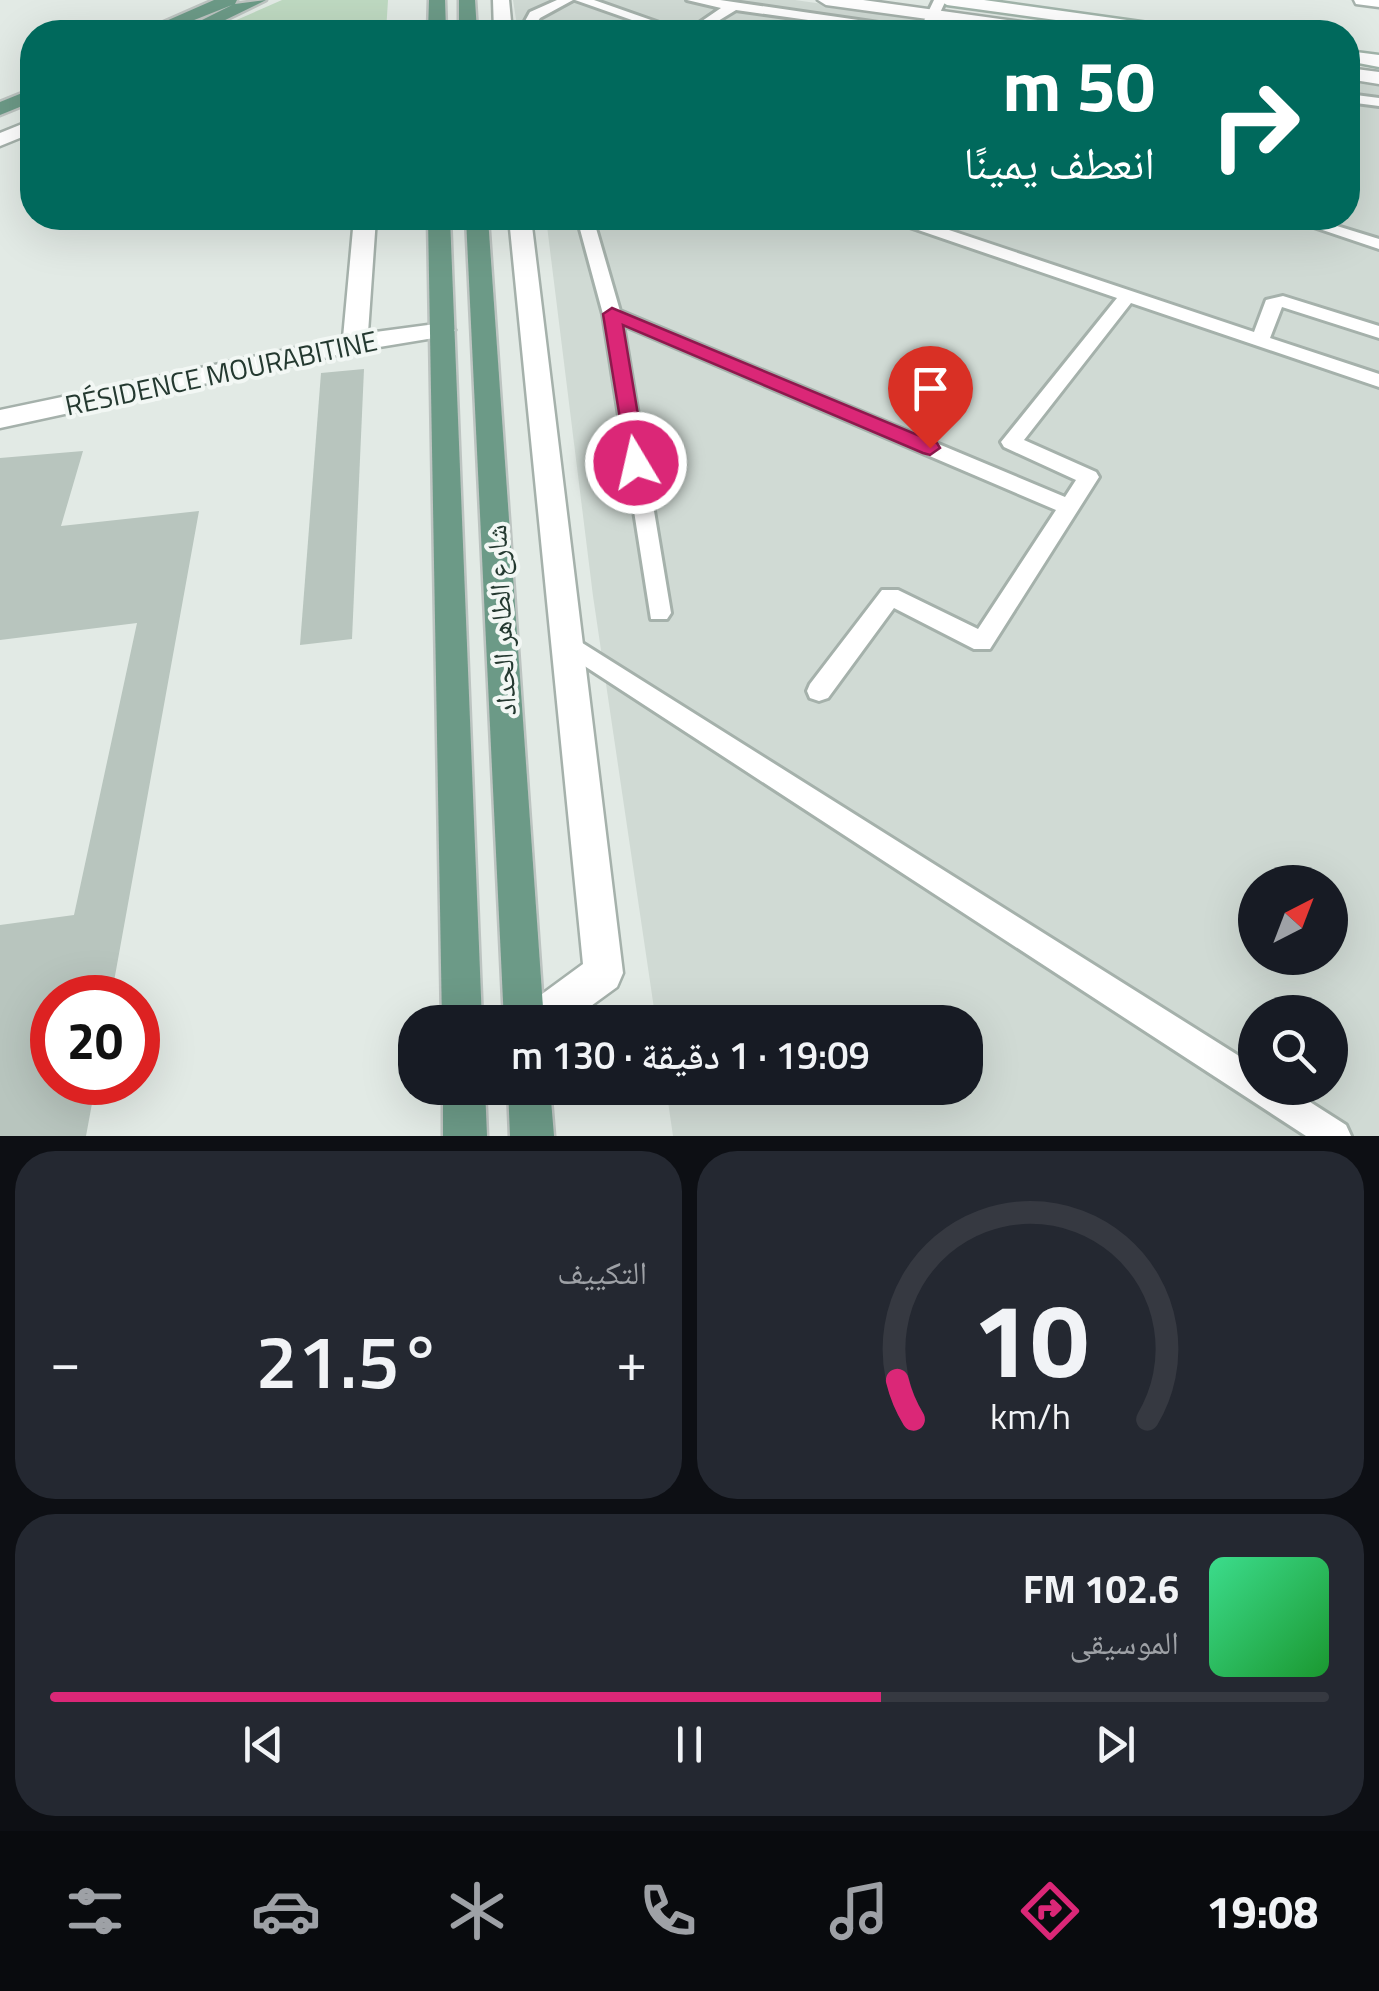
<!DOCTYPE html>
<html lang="ar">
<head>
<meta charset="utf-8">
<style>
  :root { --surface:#171b24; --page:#242831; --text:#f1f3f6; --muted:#9ea1a6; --line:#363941; --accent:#db2777 }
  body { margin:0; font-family:"Titillium Web","Noto Naskh Arabic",sans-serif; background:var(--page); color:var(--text); direction:rtl; height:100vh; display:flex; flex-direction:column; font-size:38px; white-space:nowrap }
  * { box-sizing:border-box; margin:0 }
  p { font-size:32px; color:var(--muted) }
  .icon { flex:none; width:55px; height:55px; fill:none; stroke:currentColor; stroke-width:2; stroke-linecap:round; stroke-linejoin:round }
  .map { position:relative; height:1136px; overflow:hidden; direction:ltr }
  .side { display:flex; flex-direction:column; gap:15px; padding:15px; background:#0d0f14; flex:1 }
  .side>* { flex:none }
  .banner { position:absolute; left:20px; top:20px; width:1340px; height:210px; border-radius:40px; box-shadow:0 10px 40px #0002; direction:rtl; background:#00695c; color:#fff; overflow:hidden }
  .needle { width:65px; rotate:42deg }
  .buttons { position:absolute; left:1238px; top:865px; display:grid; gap:20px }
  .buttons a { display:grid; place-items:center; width:110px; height:110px; border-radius:50%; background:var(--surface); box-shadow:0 10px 40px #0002; font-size:50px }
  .speed { position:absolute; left:30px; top:975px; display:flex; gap:20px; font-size:50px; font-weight:700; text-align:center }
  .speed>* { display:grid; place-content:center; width:130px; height:130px; border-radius:50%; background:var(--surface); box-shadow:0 10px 40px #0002; line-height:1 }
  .speed .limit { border:15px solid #d22; background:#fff; color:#111 }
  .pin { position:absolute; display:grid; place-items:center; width:85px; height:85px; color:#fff; margin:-102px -42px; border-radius:50% 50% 50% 0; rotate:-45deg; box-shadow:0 0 10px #0007 }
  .pin .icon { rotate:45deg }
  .me { position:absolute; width:110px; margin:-55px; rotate:351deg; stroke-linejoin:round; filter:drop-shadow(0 0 8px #0008) }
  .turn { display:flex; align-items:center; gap:35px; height:210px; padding:0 40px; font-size:45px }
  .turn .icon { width:130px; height:130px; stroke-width:2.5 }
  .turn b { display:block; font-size:70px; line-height:85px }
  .big { font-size:75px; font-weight:600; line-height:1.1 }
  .side .tile { flex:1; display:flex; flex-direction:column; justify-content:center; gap:15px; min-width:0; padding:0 35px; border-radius:40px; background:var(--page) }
  .side .dial { align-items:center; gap:0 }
  .dial svg { height:260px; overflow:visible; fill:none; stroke:var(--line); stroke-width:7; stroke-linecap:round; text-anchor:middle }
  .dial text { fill:var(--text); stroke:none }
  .song { display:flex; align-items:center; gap:30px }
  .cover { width:120px; height:120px; border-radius:15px; background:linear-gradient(135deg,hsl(150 70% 55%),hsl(130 70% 35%)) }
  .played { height:10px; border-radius:5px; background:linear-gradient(90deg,var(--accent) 65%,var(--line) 65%) }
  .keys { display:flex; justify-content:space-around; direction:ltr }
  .heat { display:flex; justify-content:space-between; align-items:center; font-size:55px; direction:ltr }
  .side .tiles { flex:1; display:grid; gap:15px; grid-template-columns:1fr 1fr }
  .tile:last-child { grid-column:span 2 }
  .trip { position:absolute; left:398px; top:1005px; width:585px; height:100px; border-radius:40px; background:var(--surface); box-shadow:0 10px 40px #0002; font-weight:600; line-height:100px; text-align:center; direction:rtl }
  .dock { display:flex; height:160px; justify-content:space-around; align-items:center; background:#090b0e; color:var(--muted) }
  .dock .icon { width:70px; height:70px }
  .dock .selected { color:var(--accent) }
  .dock b { font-size:45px; color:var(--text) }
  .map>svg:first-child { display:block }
  .built { fill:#d0dad4; fill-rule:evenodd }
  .green { fill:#bed9c1 }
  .building { fill:#b8c5be }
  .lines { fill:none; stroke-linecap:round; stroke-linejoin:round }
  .service-casing { stroke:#a5b1ab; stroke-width:6 }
  .minor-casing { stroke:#a5b1ab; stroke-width:5 }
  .secondary-casing { stroke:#a2b5ab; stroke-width:5 }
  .primary-casing { stroke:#bdc4c1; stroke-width:5 }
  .service { fill:#fff; fill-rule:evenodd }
  .minor { fill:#fff; fill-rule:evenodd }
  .secondary { fill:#fff; fill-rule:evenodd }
  .primary { fill:#6c9a87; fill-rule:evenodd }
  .route { fill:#db2777; stroke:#8e194d; stroke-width:2.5 }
  .labels { text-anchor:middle; stroke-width:8; stroke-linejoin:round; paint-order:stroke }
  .street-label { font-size:28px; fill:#243930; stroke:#f2f7f4 }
</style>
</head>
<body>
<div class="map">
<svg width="1379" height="1136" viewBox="0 0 1379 1136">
  <rect width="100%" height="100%" fill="#e2eae5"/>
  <g class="built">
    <path d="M513,0H795L1018,32H518Z"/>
    <path d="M1348,81L1379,86V1136H673L666,1088H965V1022H656L593,596L546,218H1348ZM1255,882H1330V958H1255ZM1255,1012H1330V1088H1255Z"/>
  </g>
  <path class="green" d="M282,0H388L386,32H209Z"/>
  <g class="building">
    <path d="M364,369L352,639L300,645L321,373Z"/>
    <path d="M83,451L61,526L199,511L111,998H52V1082H96L86,1136H0V925L74,915L137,623L0,640V458Z"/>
  </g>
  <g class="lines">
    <g class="service-casing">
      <g id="service">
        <path d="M557,0H573L540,18L531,32H519L530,12Z"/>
        <path d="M575,0H594L685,32H666Z"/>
        <path d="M687,0H720L920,29L934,0H946L931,32H894L736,10L700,32H686L721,8Z"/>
        <path d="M1348,94L1379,98V106L1348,102Z"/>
        <path d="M577,218H593L620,311L1065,497L1076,480L1004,447L1001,442L1117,298L892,221L890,218H913L1254,332L1266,300L1283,296L1379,326V338L1282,307L1270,338L1379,374V387L1131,303L1024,440L1096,472L1099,477L990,649H974L894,608L828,698L819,701L810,698L807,691L810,684L882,590H898L978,629L1056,510L623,325L671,613L667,619H651L603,314Z"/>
        <path d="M1287,218H1311L1379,239V249Z"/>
        <path d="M568,634L1255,1066V1088H1288L1346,1125L1351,1136H1306L560,650L556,643L560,636Z"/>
      </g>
    </g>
    <g class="minor-casing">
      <g id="minor">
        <path d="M493,0H509L512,32H494Z"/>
        <path d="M818,0H863L1057,27L1066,32H1022L826,5Z"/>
        <path d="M1354,0H1379V7L1356,4Z"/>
        <path d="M1348,68L1379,72V84L1348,79Z"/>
        <path d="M32,120V133L0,146V133Z"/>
        <path d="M354,218H376L368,333L443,323L455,330L452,335L355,351L0,428V410L343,338Z"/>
        <path d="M509,218H531L623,973L617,987L569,1022H517L523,1008L583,964Z"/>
      </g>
    </g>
    <g class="secondary-casing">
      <g id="secondary">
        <path d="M939,0H984L1177,27L1186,32H1143L947,5Z"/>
        <path d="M1348,51L1379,55V67L1348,61Z"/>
      </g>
    </g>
    <g class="primary-casing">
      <g id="primary">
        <path d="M214,0H237L235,4L266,0L217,24L202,20L232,5L164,32H141Z"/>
        <path d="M429,0H445L446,32H428Z"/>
        <path d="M459,0H475L477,32H459Z"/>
        <path d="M32,89V102L0,115V102Z"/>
        <path d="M428,218H450L482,1022H442Z"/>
        <path d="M466,218H488L544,1022H504Z"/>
        <path d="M443,1088H485L487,1136H443Z"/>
        <path d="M508,1088H550L554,1136H510Z"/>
      </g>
    </g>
    <use href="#service" class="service"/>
    <use href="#minor" class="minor"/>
    <use href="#secondary" class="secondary"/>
    <use href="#primary" class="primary"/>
  </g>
  <path class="route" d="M612,308L937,443L940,448L930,455L923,453L623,325L646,463L643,468H628L603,314Z"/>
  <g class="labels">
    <g class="street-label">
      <text transform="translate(221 373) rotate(-12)" y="10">RÉSIDENCE MOURABITINE</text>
      <text transform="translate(501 620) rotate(-93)" y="10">شارع الطاهر الحداد</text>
    </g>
  </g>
</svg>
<div class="buttons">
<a><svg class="needle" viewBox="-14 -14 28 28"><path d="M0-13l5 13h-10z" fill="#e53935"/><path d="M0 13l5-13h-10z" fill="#9ea1a6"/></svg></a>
<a><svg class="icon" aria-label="search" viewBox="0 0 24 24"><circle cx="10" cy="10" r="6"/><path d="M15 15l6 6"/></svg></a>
</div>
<div class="speed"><div class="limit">20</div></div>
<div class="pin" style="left:930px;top:448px;background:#d93025"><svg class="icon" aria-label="arrive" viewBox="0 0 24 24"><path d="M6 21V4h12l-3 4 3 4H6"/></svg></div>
<svg class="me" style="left:636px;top:463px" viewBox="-20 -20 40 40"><circle r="17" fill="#db2777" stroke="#fff" stroke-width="3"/><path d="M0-11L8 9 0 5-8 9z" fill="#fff"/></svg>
<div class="trip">19:09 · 1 دقيقة · 130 m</div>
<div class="banner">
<div class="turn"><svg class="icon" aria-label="right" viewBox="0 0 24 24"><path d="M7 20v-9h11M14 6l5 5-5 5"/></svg><div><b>50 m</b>انعطف يمينًا</div></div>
</div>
</div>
<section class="side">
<div class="tiles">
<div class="tile dial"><svg viewBox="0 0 100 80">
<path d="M14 69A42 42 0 1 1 86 69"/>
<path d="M14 69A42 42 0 0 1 9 57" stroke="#db2777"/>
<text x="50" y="56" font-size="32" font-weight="700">10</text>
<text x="50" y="72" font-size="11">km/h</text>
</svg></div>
<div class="tile"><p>التكييف</p>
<div class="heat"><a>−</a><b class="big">21.5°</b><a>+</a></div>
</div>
<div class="tile">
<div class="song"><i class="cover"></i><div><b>102.6 FM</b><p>الموسيقى</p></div></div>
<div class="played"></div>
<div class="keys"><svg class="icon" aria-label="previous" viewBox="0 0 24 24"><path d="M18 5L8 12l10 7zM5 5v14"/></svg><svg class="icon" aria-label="pause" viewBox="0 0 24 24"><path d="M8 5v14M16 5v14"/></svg><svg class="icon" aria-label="next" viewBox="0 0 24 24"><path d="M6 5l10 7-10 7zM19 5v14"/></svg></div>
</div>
</div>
</section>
<nav class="dock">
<b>19:08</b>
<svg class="icon selected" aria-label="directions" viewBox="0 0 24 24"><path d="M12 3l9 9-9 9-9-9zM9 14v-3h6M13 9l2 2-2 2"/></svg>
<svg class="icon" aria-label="music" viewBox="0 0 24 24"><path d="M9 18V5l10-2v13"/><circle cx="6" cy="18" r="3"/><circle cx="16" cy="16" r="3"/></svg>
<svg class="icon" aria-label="phone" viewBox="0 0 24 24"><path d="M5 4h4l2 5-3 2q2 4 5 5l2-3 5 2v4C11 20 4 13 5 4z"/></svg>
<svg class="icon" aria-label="climate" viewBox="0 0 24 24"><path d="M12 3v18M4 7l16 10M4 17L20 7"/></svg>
<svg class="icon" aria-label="car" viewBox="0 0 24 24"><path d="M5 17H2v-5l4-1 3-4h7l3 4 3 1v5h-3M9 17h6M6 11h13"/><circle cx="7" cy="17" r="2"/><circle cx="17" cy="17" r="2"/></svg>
<svg class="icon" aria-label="filters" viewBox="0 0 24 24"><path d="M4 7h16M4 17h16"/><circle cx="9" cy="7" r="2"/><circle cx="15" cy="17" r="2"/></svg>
</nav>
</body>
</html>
